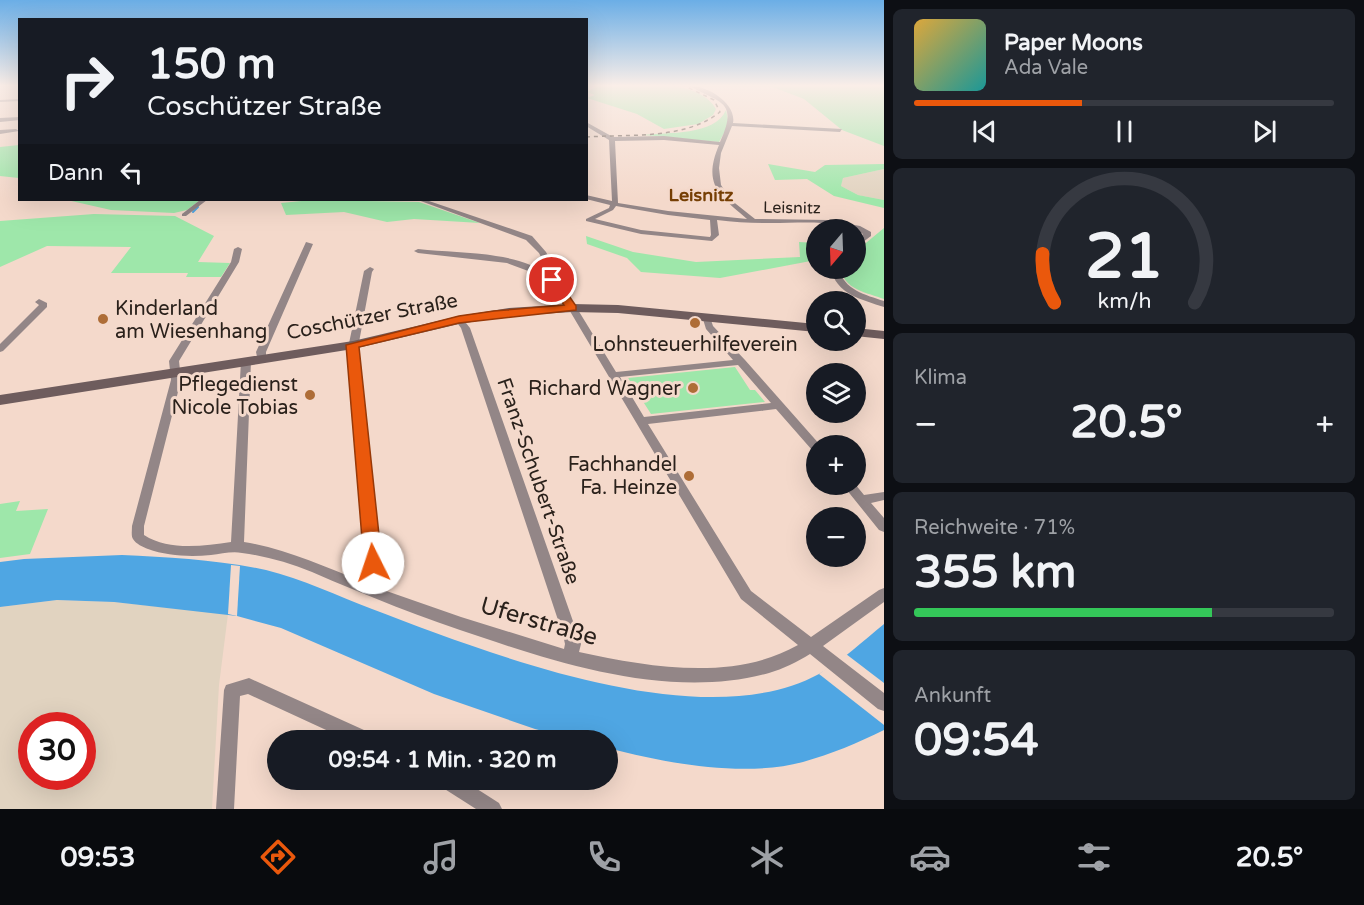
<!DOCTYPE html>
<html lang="de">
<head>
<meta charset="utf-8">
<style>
  :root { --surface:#171b24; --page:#20242c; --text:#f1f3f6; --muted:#9ea1a6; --line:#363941; --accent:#ea580c }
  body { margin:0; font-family:"Varela Round",sans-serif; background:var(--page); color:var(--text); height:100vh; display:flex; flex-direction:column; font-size:22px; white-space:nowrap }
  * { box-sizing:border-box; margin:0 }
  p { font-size:20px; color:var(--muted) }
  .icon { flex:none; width:33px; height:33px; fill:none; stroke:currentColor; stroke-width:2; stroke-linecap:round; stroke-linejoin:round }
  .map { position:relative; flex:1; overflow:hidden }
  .side { display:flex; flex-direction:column; gap:9px; padding:9px; background:#0d0f14; width:480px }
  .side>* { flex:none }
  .guide { position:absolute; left:18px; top:18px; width:570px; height:183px; border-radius:0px; box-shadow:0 6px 24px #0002; background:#171b24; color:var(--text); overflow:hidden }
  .needle { width:39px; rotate:199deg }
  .controls { position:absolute; left:806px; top:219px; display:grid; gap:12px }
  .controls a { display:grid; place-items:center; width:60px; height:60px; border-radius:50%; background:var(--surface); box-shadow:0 6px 24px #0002; font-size:30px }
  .speed { position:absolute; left:18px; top:712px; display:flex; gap:12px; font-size:30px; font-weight:700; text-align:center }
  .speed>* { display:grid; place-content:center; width:78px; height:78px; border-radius:50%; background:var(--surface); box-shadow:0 6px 24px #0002; line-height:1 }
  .speed .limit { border:9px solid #d22; background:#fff; color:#111 }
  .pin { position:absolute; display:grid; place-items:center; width:51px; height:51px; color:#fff; margin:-26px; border:3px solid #fff; border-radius:50%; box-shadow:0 2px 6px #0007 }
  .me { position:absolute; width:66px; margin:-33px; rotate:356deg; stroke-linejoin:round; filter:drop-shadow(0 0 4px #0008) }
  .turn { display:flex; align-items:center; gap:21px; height:126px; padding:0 30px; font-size:27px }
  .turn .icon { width:78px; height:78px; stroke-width:2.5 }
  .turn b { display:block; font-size:42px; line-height:51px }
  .then { display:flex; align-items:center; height:57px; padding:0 30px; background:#0003; gap:12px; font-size:22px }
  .big { font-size:45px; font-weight:800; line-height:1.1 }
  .side .card { flex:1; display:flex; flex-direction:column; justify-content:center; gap:9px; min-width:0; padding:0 21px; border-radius:9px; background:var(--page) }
  .side .dial { align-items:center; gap:0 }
  .dial svg { height:156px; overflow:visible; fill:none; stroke:var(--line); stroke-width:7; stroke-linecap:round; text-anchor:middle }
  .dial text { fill:var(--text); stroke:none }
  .song { display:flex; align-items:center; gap:18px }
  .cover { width:72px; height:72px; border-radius:9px; background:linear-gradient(135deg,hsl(40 70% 55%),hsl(180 70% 35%)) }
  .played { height:6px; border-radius:3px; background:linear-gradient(90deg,var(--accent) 40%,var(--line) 40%) }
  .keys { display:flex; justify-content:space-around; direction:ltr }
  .heat { display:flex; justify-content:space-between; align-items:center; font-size:33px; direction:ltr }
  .charge { height:9px; border-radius:4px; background:linear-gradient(90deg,#34c759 71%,var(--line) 0) }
  .trip { position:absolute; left:267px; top:730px; width:351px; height:60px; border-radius:30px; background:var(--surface); box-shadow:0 6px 24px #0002; font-weight:800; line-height:60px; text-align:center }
  .tab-bar { display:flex; height:96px; justify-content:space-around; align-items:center; background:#090b0e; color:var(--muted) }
  .tab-bar .icon { width:42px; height:42px }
  .tab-bar .current { color:var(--accent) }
  .tab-bar b { font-size:27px; color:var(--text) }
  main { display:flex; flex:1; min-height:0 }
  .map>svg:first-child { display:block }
  .industrial { fill:#e1d3c0; fill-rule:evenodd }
  .green { fill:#9ee7aa }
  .water { fill:#4fa6e3 }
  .pier { fill:#f4d9cb }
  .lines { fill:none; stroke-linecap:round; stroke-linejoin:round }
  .stream { stroke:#4fa6e3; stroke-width:2 }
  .street { fill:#938687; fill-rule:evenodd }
  .secondary { fill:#6e5c5d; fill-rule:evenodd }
  .rail { stroke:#63554c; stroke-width:1.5; stroke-dasharray:4 4; stroke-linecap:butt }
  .route { fill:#ea580c; stroke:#983908; stroke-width:1.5 }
  .poi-dot { fill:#ae6d37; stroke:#f4d9cb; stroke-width:2 }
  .labels { text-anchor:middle; stroke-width:6; stroke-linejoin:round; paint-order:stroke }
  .far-street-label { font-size:16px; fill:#2a211b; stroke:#f4d9cb }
  .far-quarter-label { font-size:18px; font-weight:bold; fill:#763f04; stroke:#f4d9cb }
  .poi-label { font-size:20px; fill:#2a211b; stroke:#f4d9cb; text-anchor:end }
  .street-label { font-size:20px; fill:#2a211b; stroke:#f4d9cb }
  .near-street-label { font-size:24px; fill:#2a211b; stroke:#f4d9cb }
</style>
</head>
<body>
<main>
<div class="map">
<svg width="884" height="809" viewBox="0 0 884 809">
  <rect width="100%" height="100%" fill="#f4d9cb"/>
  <g class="industrial">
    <path d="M884,169V200L858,195L841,186L843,178Z"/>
    <path d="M57,600L114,602L228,614L219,685L212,809H0V607ZM32,726H82V777H32Z"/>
  </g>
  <g class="green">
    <path d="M598,86C631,86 697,76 716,109L713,115L698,124L664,129L637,114L587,98L595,95L587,92Z"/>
    <path d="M770,86H884V146L842,130L804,99Z"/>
    <path d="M726,110L729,124L719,142L643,135C667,132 715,136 726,110Z"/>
    <path d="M19,145V178L0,176V147Z"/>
    <path d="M768,164L815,172L825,165L884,164V169L843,178L841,186L858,195L884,200V208L834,196L807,179L775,180Z"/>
    <path d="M67,200H200L187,210L174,213L111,210Z"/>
    <path d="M312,200L419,202L480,223L414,219L387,222L344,212L286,215L281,203Z"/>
    <path d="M94,214L175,216L214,236L198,262L230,263L221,277H186L188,273H111L131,247L47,246L0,267V221Z"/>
    <path d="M884,228V299C868,293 842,289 842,269L855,268V252Z"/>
    <path d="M586,236L633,252L696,262L800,257L799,242L816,243V260L720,278L641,272L627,258L587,244Z"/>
    <path d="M735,367L750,390H755L765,402L651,414L628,378Z"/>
    <path d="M20,501L16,511L48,509L30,554L0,558V504Z"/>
  </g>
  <path class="water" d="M122,555C169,557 219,560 266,570C302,579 338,596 372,609C488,653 702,738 819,674C842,661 863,641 884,624V730C858,743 831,754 803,762C743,778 666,763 608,748V741H581L535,729L434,694L281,628L237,616L114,602L57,600L0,607V562L24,559Z"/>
  <g class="pier">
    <path d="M231,565L240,566L237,616L228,614Z"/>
    <path d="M846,654L884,683V725L819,674Z"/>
  </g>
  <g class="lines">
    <path class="stream" d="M193,212L198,207"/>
    <g class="street">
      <path d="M690,86C706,85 737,103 733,123L842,129L840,132L732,126L721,153L719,168L721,185L731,200L755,219L828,220L860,226L871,232V236L855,248V242L863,234C834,217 796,224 763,223C748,223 732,222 717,220L719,235L712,241L641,234L586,221V219L609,208L610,205L586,199V195L612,201L609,140L586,126V122L613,137L664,136L720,142C739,100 720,104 690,86ZM664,140L719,145C702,185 720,196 747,219L668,211L618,203L615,141ZM616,206L668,215L710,220L711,235L710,237L641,230L595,219L613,210Z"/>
      <path d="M20,99V101L0,102V100Z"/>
      <path d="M20,117V120L0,122V118Z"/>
      <path d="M0,130L16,129L19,131L0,134Z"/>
      <path d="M200,200H207L186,216H182V214Z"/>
      <path d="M418,200H426L532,236L546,252L564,287L616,372L733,360L706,329L702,316L703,314H709L713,326L745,360L821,446H816V451L812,450L776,409L648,424L751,591L811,637L879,590L884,588V602L823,646L884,693V711L878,709L810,654C797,662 783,669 769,673C676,699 569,667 481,637C423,618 367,596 312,572C289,563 266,556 242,553C232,551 221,554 211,555C190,557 167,556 148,549C143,547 136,544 133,539C131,536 132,530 132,526L171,380L169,361L231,262L234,249L238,247L242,249L239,262L179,361L181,380L144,526V535C169,551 203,546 231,542L241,361L246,358L251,361L244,542C286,549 323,566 363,582L367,568L365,542L347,353L364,271L370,267L374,269L372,272L357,353L381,568L375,587L461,617L564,649L565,644L563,635L461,328L455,320L459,317L462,318L470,328L581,644L579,652C649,667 733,682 798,645L741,599L555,286L539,275L507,263L418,253L414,251L418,249C461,254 512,250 550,275L539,253L526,240ZM738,365L771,403L644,417L620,377Z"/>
      <path d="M306,242L313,244L266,352V359L261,362L258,361L256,352Z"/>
      <path d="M831,268H839C843,290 866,295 884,301V307C863,300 835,294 831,268Z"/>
      <path d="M39,299L47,303V307L3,351L0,352V344L39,305L35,302Z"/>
      <path d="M842,484H855L864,495L884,492V500L871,503L884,518V532L879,530Z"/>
      <path d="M249,678L375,735L377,741H350L248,694L240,696L234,809H216L224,690L226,685Z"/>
      <path d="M437,780H463L499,803L502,809H476L440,786Z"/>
    </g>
    <g class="secondary">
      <path d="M572,304L618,305L816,324V332L618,313L572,312L509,316L459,324L353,349L0,405V395L353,341L459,316L509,308Z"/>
      <path d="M855,328L884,331V339L855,336Z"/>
    </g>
    <path class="rail" d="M586,137C629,134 685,140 720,112L714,100L685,86"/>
  </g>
  <linearGradient id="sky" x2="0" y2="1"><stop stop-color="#6baee6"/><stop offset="0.43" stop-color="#faeee8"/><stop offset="1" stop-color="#faeee8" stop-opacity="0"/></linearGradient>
  <rect width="884" height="199" fill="url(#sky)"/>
  <path class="route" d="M552,276L556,277L576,306V310L459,323L359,347L382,563L379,568H367L364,563L346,345L459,316L494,311L564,305L547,280Z"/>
  <g class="poi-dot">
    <circle cx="103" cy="319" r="6"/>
    <circle cx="695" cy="323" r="6"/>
    <circle cx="693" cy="388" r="6"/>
    <circle cx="310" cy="395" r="6"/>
    <circle cx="689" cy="476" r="6"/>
  </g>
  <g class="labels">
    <g class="far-street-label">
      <text transform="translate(792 207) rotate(1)" y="6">Leisnitz</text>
    </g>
    <g class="far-quarter-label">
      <text x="701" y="201">Leisnitz</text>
    </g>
    <g class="poi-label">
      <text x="115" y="315" text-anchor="start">Kinderland<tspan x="115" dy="23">am Wiesenhang</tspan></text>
      <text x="695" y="351" text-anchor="middle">Lohnsteuerhilfeverein</text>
      <text x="298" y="391">Pflegedienst<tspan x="298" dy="23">Nicole Tobias</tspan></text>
      <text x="681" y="395">Richard Wagner</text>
      <text x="677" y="471">Fachhandel<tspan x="677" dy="23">Fa. Heinze</tspan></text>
    </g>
    <g class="street-label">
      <text transform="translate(372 316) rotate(-11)" y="7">Coschützer Straße</text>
      <text transform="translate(539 481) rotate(71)" y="7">Franz-Schubert-Straße</text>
    </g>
    <g class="near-street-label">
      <text transform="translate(539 621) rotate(16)" y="8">Uferstraße</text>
    </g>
  </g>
</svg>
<div class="controls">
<a><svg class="needle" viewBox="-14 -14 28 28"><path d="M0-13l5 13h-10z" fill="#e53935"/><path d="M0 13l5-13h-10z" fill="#9ea1a6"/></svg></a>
<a><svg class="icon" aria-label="search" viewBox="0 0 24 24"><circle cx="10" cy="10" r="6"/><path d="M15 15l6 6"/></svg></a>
<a><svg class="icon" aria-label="layers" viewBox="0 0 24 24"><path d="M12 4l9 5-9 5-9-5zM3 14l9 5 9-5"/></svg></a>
<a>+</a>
<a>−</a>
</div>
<div class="speed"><div class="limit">30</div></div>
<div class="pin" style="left:552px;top:280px;background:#d93025"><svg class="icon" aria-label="arrive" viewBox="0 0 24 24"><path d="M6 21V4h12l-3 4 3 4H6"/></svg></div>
<svg class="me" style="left:373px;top:563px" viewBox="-20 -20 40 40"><circle r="19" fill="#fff"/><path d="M0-13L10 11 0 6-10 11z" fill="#ea580c"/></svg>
<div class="trip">09:54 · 1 Min. · 320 m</div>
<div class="guide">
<div class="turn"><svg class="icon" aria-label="right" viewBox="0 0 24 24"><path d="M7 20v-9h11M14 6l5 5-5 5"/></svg><div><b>150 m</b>Coschützer Straße</div></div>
<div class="then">Dann<svg class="icon" aria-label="left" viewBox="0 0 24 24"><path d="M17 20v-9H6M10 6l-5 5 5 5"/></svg></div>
</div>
</div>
<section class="side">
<div class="card">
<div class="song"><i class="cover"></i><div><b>Paper Moons</b><p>Ada Vale</p></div></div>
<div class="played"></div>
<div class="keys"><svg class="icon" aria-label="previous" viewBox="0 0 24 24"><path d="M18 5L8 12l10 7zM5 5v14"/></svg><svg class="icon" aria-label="pause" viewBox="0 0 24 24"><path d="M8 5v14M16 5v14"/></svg><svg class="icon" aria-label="next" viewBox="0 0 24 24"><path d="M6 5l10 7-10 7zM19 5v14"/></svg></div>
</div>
<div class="card dial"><svg viewBox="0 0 100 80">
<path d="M14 69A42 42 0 1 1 86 69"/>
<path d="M14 69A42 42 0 0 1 8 44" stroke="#ea580c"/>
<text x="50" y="56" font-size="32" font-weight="700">21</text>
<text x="50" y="72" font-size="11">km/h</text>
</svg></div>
<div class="card"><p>Klima</p>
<div class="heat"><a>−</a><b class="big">20.5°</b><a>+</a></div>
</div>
<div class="card"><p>Reichweite · 71%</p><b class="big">355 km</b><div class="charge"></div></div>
<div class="card"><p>Ankunft</p><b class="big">09:54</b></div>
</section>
</main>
<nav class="tab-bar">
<b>09:53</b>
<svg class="icon current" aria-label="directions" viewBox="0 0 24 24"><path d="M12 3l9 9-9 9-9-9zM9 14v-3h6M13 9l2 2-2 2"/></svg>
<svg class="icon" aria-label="music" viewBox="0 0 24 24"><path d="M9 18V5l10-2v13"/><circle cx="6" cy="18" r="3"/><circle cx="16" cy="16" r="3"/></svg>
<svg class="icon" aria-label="phone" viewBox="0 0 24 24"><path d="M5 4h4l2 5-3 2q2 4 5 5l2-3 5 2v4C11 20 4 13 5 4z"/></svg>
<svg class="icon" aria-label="climate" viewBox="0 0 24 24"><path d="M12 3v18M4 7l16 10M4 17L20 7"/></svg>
<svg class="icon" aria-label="car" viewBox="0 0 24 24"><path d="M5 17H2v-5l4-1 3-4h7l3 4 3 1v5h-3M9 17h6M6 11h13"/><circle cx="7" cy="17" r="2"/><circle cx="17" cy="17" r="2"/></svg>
<svg class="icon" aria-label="filters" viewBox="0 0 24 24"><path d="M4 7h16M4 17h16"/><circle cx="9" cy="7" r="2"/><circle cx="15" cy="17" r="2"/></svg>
<b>20.5°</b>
</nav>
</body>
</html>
